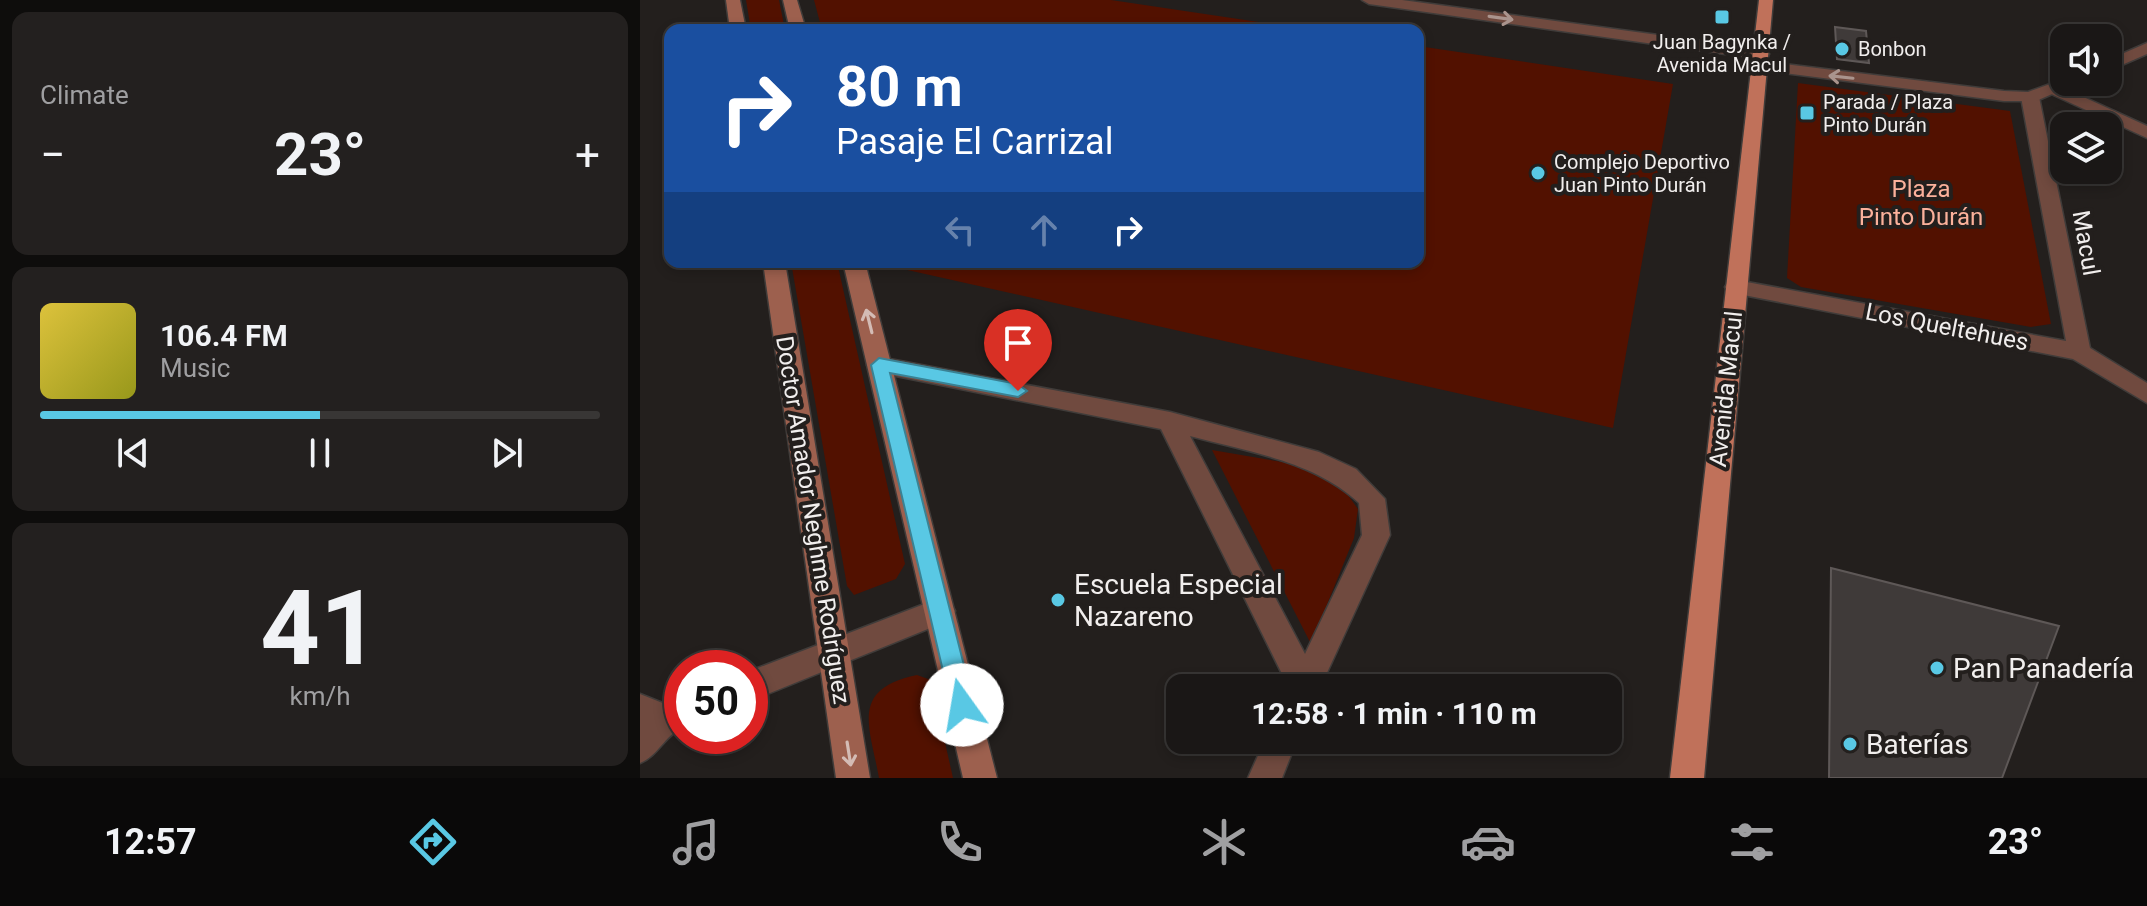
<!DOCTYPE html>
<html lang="en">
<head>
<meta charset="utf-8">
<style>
  :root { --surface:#1a1716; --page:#23201f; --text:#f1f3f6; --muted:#9f9fa1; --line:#383635; --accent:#59c8e4 }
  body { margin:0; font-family:Roboto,sans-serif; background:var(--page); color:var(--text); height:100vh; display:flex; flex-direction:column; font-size:30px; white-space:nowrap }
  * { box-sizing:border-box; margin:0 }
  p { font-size:26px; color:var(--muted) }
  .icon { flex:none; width:44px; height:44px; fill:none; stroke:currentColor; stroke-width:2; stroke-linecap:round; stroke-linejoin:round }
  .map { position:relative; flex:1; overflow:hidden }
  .sheet { display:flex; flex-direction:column; gap:12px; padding:12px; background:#0e0d0c; width:640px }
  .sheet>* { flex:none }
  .banner { position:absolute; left:24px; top:24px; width:760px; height:244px; border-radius:16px; box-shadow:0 4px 12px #0003,0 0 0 2px var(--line); background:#1a4fa0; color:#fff; overflow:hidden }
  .tools { position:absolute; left:1410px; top:24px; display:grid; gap:16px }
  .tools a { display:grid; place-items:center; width:72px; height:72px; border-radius:16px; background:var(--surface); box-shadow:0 4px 12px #0003,0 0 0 2px var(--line); font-size:40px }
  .speed { position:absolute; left:24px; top:650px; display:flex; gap:16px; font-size:40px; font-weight:700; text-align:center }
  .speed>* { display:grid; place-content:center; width:104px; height:104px; border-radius:50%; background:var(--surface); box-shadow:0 4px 12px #0003,0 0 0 2px var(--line); line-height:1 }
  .speed .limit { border:12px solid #d22; background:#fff; color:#111 }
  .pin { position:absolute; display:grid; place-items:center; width:68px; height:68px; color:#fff; margin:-82px -34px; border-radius:50% 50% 50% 0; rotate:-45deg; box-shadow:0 0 8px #0007 }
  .pin .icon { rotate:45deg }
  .me { position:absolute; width:88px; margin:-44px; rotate:347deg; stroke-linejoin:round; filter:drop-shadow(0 0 6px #0008) }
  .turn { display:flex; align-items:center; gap:28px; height:168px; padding:0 40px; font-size:36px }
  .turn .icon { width:104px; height:104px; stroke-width:2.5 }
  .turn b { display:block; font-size:56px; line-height:68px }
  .lanes { display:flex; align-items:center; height:76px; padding:0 40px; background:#0003; justify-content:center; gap:40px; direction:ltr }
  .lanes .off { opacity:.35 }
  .big { font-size:60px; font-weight:700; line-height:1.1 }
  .sheet .card { flex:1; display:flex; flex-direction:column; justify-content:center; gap:12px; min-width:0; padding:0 28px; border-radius:16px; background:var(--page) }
  .sheet .dial { align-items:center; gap:0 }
  .dial b { font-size:104px; line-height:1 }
  .song { display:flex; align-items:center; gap:24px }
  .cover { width:96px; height:96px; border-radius:12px; background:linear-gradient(135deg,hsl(50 70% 55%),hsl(60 70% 35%)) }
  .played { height:8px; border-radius:4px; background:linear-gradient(90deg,var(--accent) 50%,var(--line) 50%) }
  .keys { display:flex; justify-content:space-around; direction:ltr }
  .heat { display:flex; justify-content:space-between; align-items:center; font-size:44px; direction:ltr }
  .trip { position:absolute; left:526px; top:674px; width:456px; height:80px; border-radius:16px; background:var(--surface); box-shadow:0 4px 12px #0003,0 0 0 2px var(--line); font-weight:700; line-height:80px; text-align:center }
  .menu { display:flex; height:128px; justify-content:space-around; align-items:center; background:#0a0909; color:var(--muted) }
  .menu .icon { width:56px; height:56px }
  .menu .selected { color:var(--accent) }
  .menu b { font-size:36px; color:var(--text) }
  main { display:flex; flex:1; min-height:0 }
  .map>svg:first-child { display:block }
  .green { fill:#521100 }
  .building { fill:#3f3a39; stroke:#5e5857; stroke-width:2 }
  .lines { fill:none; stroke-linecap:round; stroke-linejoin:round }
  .minor-casing { stroke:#403c3a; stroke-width:3 }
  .tertiary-casing { stroke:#403c3a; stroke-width:3 }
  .secondary-casing { stroke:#403c3a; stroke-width:3 }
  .primary-casing { stroke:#403c3a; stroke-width:3 }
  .minor { fill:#704a3f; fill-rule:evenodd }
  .tertiary { fill:#704a3f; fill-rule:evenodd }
  .secondary { fill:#9d604e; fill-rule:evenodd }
  .primary { fill:#c0715a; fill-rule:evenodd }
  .oneway { stroke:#aa948d }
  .oneway2 { stroke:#d4bcb5 }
  .route { fill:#59c8e4; stroke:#3a8294; stroke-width:2 }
  .poi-dot { fill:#59c8e4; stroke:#231f1d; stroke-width:3 }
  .labels { text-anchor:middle; stroke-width:8; stroke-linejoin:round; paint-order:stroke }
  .far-poi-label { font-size:20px; fill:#f1eeed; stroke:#231f1d; text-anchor:start }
  .park-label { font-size:24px; fill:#fbb19b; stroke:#231f1d }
  .street-label { font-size:24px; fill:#f1eeed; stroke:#231f1d }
  .near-poi-label { font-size:28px; fill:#f1eeed; stroke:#231f1d; text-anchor:start }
</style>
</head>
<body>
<main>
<section class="sheet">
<div class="card"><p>Climate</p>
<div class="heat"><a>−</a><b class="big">23°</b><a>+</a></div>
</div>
<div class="card">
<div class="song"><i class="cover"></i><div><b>106.4 FM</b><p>Music</p></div></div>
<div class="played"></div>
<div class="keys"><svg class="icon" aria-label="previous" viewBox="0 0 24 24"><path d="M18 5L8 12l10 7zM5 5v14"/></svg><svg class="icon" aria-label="pause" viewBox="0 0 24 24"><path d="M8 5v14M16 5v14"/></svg><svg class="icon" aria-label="next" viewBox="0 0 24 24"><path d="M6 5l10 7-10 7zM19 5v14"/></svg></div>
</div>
<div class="card dial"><b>41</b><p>km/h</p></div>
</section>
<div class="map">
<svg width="1507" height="778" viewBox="0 0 1507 778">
  <rect width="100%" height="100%" fill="#231f1d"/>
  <g class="green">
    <path d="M106,0H139L145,30H111Z"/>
    <path d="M174,0H471L672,30H182Z"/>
    <path d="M778,46L1033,84L973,428L245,265L778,262Z"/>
    <path d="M1158,83L1370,111L1411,324L1391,327L1161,287L1147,278Z"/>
    <path d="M151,262H197L265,564L256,579L214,595L207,586Z"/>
    <path d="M572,450L677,468L705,491L718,509L714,538L671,644Z"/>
    <path d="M277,675L291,680L313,778H239C230,727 209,689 277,675Z"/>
  </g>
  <g class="building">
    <path d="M1195,27L1226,31L1229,63L1197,59Z"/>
    <path d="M1191,568L1419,626L1362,778H1189Z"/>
  </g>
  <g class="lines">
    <g class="minor-casing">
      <g id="minor">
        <path d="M722,0H762L1121,49L1129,54L1121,59L729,4Z"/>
        <path d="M1415,84L1507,126V138L1409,93L1406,89Z"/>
        <path d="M1390,92L1399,97L1450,348L1507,383V403L1433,359L1088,292L1085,287L1088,282L1096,280L1426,341L1381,97Z"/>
        <path d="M239,357L530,412L679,452L716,469L745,499L750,535L680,688H649L521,429L231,371L227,365L231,359ZM550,436C609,452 674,461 719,503L722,535L665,654Z"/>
        <path d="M300,598L310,602L315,611L310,620L110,701V671Z"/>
        <path d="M0,694L25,704L42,698V728C25,735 18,756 0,763Z"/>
        <path d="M625,740H657L642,778H608Z"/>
      </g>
    </g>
    <g class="tertiary-casing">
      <g id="tertiary">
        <path d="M1507,43V54L1468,71V60Z"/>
        <path d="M1119,61L1364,91L1388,92L1424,79V82H1440L1396,101H1364L1113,69L1111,66Z"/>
      </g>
    </g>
    <g class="secondary-casing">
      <g id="secondary">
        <path d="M86,0H100L106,30H90Z"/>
        <path d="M143,0H157L166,30H150Z"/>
        <path d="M123,262H145L230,778H196Z"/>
        <path d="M203,262H225L357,778H323Z"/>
      </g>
    </g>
    <g class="primary-casing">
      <path id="primary" d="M1119,0H1133L1064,778H1030Z"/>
    </g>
    <use href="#minor" class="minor"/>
    <use href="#tertiary" class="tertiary"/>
    <use href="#secondary" class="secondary"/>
    <use href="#primary" class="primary"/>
  </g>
  <defs><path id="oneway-shaft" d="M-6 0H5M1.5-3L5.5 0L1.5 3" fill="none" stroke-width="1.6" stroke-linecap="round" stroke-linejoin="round" transform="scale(2)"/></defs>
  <g class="oneway">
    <use href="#oneway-shaft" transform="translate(861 18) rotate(8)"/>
    <use href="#oneway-shaft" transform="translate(1201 77) rotate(-174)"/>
  </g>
  <g class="oneway2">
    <use href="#oneway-shaft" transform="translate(229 321) rotate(-104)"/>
    <use href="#oneway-shaft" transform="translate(209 754) rotate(81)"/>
  </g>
  <path class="route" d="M239,358L378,384L387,391L378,397L250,373L334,705L331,713L322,716L314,713L311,705L231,365Z"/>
  <g class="poi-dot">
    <rect x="1074" y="9" width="16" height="16" rx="4"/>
    <circle cx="1202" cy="49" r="8"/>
    <rect x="1159" y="105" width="16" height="16" rx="4"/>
    <circle cx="898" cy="173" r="8"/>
    <circle cx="418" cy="600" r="8"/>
    <circle cx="1297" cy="668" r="8"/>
    <circle cx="1210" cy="744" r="8"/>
  </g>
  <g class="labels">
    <g class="far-poi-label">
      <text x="1082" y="49" text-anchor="middle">Juan Bagynka /<tspan x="1082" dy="23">Avenida Macul</tspan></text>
      <text x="1218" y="56">Bonbon</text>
      <text x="1183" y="109">Parada / Plaza<tspan x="1183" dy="23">Pinto Durán</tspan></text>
      <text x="914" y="169">Complejo Deportivo<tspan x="914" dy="23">Juan Pinto Durán</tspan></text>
    </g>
    <g class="park-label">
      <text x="1281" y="197">Plaza<tspan x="1281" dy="28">Pinto Durán</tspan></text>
    </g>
    <g class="street-label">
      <text transform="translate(1446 243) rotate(80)" y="8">Macul</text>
      <text transform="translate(1307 327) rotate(11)" y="8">Los Queltehues</text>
      <text transform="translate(1086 389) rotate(-84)" y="8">Avenida Macul</text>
      <text transform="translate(173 520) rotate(81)" y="8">Doctor Amador Neghme Rodríguez</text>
    </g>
    <g class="near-poi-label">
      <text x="434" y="594">Escuela Especial<tspan x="434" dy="32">Nazareno</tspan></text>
      <text x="1313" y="678">Pan Panadería</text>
      <text x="1226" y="754">Baterías</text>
    </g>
  </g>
</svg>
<div class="tools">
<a><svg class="icon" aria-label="sound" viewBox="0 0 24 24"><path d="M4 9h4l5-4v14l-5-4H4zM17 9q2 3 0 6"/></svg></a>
<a><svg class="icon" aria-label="layers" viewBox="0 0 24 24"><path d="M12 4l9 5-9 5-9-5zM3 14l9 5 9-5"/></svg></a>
</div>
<div class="speed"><div class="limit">50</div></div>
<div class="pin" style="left:378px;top:391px;background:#d93025"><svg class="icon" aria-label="arrive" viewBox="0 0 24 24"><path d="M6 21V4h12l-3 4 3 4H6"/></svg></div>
<svg class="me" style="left:322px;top:705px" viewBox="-20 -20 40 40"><circle r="19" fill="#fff"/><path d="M0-13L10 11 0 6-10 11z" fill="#59c8e4"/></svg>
<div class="trip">12:58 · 1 min · 110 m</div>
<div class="banner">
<div class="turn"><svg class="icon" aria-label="right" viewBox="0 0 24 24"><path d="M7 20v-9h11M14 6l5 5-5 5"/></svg><div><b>80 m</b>Pasaje El Carrizal</div></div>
<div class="lanes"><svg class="icon off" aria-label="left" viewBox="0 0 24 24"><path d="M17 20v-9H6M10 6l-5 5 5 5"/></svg><svg class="icon off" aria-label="ahead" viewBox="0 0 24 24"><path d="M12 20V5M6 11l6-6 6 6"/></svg><svg class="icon" aria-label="right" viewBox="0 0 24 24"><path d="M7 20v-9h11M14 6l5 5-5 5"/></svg></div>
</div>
</div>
</main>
<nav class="menu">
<b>12:57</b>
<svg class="icon selected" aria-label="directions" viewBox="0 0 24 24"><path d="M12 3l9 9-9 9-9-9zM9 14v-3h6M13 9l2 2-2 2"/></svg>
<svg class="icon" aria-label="music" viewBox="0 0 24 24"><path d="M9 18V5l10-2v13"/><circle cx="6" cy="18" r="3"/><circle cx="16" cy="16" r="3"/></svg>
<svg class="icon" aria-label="phone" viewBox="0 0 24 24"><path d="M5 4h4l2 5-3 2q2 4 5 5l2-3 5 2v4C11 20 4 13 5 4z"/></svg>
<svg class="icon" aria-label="climate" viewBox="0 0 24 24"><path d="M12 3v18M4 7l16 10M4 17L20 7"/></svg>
<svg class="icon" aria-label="car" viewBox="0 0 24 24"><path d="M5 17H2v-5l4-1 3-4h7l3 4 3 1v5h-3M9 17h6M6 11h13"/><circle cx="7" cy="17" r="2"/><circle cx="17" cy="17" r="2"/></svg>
<svg class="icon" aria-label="filters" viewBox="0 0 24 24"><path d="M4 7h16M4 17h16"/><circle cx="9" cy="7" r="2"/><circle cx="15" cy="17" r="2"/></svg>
<b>23°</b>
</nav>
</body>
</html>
